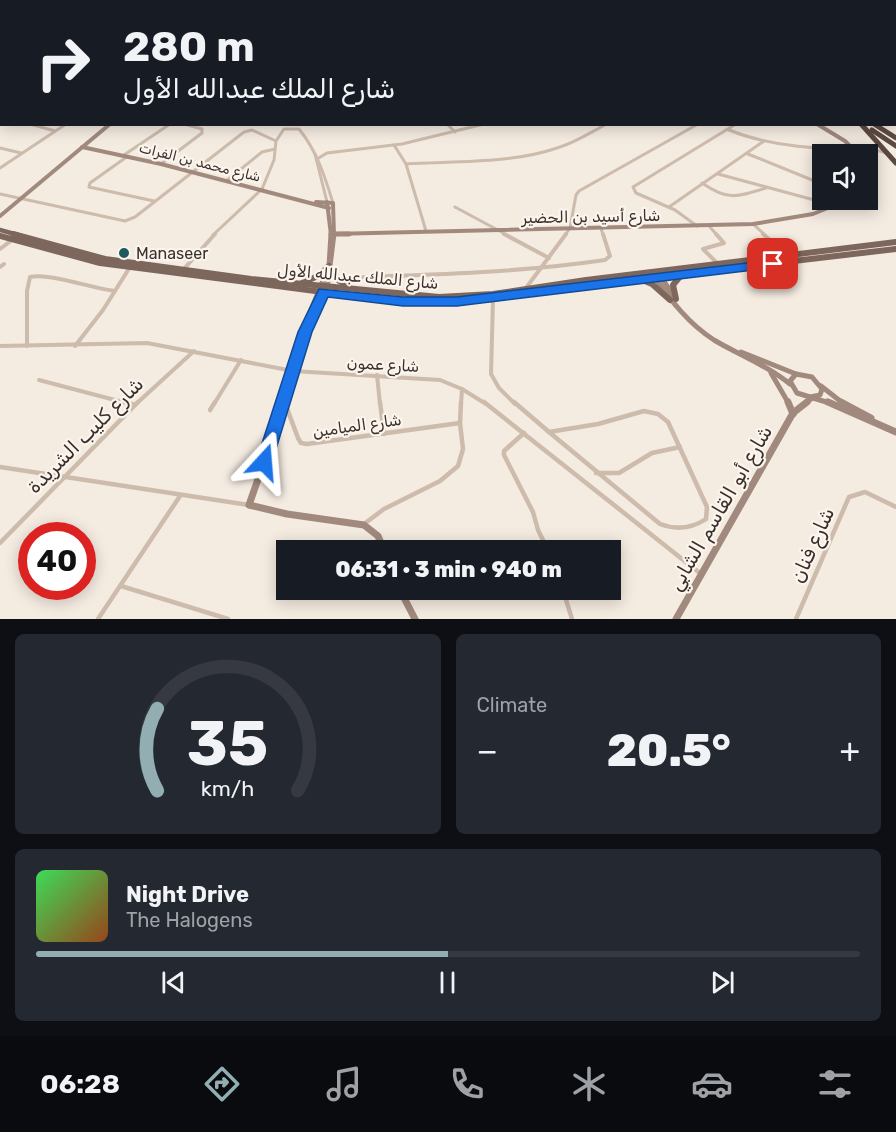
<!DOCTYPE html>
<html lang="en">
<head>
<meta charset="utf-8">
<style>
  :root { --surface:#171b24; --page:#242831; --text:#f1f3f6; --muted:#9ea1a6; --line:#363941; --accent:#92aeb2 }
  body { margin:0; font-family:Rubik,"Noto Sans Arabic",sans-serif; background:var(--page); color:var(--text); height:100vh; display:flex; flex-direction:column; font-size:22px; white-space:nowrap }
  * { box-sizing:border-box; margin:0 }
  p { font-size:20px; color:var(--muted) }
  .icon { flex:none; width:33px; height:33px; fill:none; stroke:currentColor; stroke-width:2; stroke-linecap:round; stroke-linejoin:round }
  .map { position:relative; height:619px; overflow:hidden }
  .panel { display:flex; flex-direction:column; gap:15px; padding:15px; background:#0d0f14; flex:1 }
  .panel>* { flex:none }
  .hud { position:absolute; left:0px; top:0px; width:897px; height:126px; box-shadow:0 3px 15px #0003; background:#171b24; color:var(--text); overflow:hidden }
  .tools { position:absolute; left:812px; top:144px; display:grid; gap:12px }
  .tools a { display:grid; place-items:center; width:66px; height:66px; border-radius:0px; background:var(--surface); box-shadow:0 3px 15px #0003; font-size:30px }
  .speed { position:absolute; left:18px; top:522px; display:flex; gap:12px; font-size:30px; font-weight:700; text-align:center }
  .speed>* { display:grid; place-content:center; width:78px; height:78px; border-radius:50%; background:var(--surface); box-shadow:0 3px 15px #0003; line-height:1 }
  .speed .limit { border:9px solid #d22; background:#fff; color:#111 }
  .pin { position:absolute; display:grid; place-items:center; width:51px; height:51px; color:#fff; margin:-26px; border-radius:12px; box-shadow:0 3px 9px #0006 }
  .me { position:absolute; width:66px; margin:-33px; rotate:19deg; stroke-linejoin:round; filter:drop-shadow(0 0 4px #0008) }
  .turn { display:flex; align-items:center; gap:21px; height:126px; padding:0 24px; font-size:27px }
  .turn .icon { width:78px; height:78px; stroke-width:2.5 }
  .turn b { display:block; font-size:42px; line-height:51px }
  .big { font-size:45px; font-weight:800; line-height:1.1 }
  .panel .tile { flex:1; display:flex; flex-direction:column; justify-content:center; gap:9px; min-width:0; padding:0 21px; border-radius:9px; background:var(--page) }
  .panel .dial { align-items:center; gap:0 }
  .dial svg { height:156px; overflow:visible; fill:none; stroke:var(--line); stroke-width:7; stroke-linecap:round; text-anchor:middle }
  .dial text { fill:var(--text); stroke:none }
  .song { display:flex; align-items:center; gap:18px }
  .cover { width:72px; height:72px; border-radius:9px; background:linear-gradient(135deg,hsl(130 70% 55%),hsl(20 70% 35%)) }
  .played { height:6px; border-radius:3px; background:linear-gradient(90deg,var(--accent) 50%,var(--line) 50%) }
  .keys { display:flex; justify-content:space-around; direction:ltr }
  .heat { display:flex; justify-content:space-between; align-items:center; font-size:33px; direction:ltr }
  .panel .tiles { flex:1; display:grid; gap:15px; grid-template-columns:1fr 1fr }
  .tile:last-child { grid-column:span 2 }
  .trip { position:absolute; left:276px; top:540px; width:345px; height:60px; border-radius:0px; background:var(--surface); box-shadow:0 3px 15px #0003; font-weight:800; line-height:60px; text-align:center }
  .tabs { display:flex; height:96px; justify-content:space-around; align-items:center; background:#090b0e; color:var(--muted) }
  .tabs .icon { width:42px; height:42px }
  .tabs .selected { color:var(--accent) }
  .tabs b { font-size:27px; color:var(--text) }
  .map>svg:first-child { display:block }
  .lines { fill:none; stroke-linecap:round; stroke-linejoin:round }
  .street-far3 { stroke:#cdbbac; stroke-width:2 }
  .street-far2 { stroke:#cdbbac; stroke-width:3 }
  .street-far1 { stroke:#cdbbac; stroke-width:4 }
  .street { stroke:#cdbbac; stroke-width:4.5 }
  .secondary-far3 { stroke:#a18a7d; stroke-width:3 }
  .secondary-far2 { stroke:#a18a7d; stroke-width:4 }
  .secondary-far1 { stroke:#a18a7d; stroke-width:5 }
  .secondary { stroke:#a18a7d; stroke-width:7 }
  .primary-far1 { stroke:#7d675c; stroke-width:4.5 }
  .primary { stroke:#7d675c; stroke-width:6 }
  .highway-far1 { stroke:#5c4a42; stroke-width:4.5 }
  .highway { stroke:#5c4a42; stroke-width:5 }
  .route { fill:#1a73e8; stroke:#114b97; stroke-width:1.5 }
  .poi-dot { fill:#1f5a5e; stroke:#fbf5ee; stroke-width:2 }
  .labels { text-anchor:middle; stroke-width:4.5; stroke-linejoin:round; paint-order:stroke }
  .far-street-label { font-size:14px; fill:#3b302b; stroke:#fbf5ee }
  .street-label { font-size:16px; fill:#3b302b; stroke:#fbf5ee }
  .poi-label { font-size:16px; fill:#3b302b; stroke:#fbf5ee; text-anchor:start }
  .near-street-label { font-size:20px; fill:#3b302b; stroke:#fbf5ee }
</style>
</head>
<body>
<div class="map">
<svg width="896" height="619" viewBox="0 0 896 619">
  <rect width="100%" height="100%" fill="#f4ebe1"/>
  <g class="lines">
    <g class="street-far3">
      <path d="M388,0L394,2"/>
      <path d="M788,0L806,2"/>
      <path d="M27,2L30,0"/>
      <path d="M49,2L54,0"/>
      <path d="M190,2L193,0"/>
      <path d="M274,2L284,1"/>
      <path d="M455,2L457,0"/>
      <path d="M461,2L463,0"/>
    </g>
    <g class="street-far2">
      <path d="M30,124L55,131"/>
      <path d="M447,124L455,132"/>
      <path d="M791,124H813"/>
      <path d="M729,130C776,149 826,149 876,150L887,153"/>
      <path d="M394,145L406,164L426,231"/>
      <path d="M0,148L21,153"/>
      <path d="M315,154L327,202"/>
      <path d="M748,154L822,184"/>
      <path d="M124,155L170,124"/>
      <path d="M128,156L90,183L89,187L154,201"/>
      <path d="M317,159L327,153L402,144L484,124"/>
      <path d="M161,164L202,133V129L184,124"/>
      <path d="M406,164C455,161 510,164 557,148C575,143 591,132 607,124"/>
      <path d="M0,168L66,124"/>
      <path d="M718,174L818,201L834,208"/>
      <path d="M226,181L262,152L275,149"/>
      <path d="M702,183C728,201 737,197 766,188"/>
      <path d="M0,194L125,221L135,217L244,132L252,130L276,141"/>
      <path d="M455,207L507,235"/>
      <path d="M669,207L764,141"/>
      <path d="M753,224L765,235"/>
      <path d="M697,226L675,210L636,193L633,187L736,124"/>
      <path d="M709,226L717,235"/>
      <path d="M601,228L603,235"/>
      <path d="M213,235L262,189L274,160L276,141L284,129H299C317,151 325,177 333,203"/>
      <path d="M565,235L570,228L576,195L579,191L698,124"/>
    </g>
    <g class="street-far1">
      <path d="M504,234L549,258"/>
      <path d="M716,234L724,243L703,249L718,264"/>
      <path d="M763,234L779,248L790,253"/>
      <path d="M0,249L12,240"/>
      <path d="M0,267L4,264"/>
      <path d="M183,270L215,234"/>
      <path d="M337,278C427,275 516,273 605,260L610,256L603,234"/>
      <path d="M526,288L566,234"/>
      <path d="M493,299L491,374L499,388L515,404"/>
      <path d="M0,346L147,343L293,371L440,380L462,389L486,404"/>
      <path d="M27,346V291L30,277C52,273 90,288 115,291"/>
      <path d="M75,346L103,310L130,267"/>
      <path d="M377,375L380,404"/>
      <path d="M39,380L130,404"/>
      <path d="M136,404L194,351"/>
      <path d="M214,404L241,360"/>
      <path d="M461,404L462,389"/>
    </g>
    <g class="street">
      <path d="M124,402L135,405"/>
      <path d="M380,402L384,434"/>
      <path d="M484,402L701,574"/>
      <path d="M514,402L549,432"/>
      <path d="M285,403L298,438L301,443L307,444L460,423"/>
      <path d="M210,410L215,402"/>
      <path d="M644,411L658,414L668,422L707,507L706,519C691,529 676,530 660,524L549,432L598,424Z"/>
      <path d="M524,433L504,451V455L533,512L538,530L548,550"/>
      <path d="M0,467L249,505"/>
      <path d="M596,473H619L652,453L680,447"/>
      <path d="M364,524L384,509L440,481L458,466L463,449L460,423L461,402"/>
      <path d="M0,543L138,402"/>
      <path d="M121,586L228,619"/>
      <path d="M563,590L572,619"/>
      <path d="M98,619L180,496"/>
      <path d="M796,619L849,497L865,492L896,507"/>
    </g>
    <g class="secondary-far3">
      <path d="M283,0L286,2"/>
      <path d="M334,0L338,2"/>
      <path d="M142,2L146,0"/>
    </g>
    <g class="secondary-far2">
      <path d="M817,124L845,141L858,154"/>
      <path d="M82,147L161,164L329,208"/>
      <path d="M867,166L870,174L867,184"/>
      <path d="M316,202L333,203L334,235"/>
      <path d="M327,202L331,235"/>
      <path d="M0,216L110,124"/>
      <path d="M331,234L753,224L813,214L847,200"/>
    </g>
    <g class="secondary-far1">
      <path d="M331,234H349"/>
      <path d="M659,274L675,298"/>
      <path d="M654,276C671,301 689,324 714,340C739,355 767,365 790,384"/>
      <path d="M308,327L328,282L334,234"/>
      <path d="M741,352L796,374"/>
      <path d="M771,373L789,404"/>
      <path d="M796,374L812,377L822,389L820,395L810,397L797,393L790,381Z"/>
      <path d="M821,386L844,404"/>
      <path d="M813,398L833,404"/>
      <path d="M285,404L308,317L329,266L331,234"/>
      <path d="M805,404L812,398"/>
    </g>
    <g class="secondary">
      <path d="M285,402L249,505L287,514L364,525L378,536L384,550"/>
      <path d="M788,402L793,414"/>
      <path d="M828,402L896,432"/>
      <path d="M841,402L871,418"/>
      <path d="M400,590L415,619"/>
      <path d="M676,619L793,413L807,402"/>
    </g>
    <path class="primary-far1" d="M0,230L18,235"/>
    <g class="primary">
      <path d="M13,234L105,259L251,279L439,297L493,294L586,280L896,242"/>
      <path d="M0,236L100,263L353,296L421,302L493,299L588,285L896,249"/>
      <path d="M332,270L338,280L350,288"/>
      <path d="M642,280L652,284L670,300"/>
      <path d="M302,283L318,276L329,266"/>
      <path d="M676,299L673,285L682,274"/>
    </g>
    <g class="highway-far1">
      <path d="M348,0L353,2"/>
      <path d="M363,0L368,2"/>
    </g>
    <g class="highway">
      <path d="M861,124L896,163"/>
      <path d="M874,124L896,138"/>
      <path d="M872,130L896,146"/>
    </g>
  </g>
  <path class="route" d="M773,260L778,262L780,264L778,267L457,306H403L328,297L312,332L272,462L270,467L264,469L258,467L256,462L298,332L319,289L403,297H457Z"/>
  <circle class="poi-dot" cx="124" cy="253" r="6"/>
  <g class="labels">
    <g class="far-street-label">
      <text transform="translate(200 162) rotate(14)" y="5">شارع محمد بن الفرات</text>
    </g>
    <g class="street-label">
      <text transform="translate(591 216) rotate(-1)" y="6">شارع أسيد بن الحضير</text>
      <text transform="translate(358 276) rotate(5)" y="6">شارع الملك عبدالله الأول</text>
      <text transform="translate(383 364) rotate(3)" y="6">شارع عمون</text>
      <text transform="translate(357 425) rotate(-8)" y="6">شارع الميامين</text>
    </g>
    <g class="poi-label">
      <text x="136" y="259">Manaseer</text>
    </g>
    <g class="near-street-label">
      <text transform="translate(85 435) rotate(-45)" y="7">شارع كليب الشريدة</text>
      <text transform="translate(720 508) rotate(-60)" y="7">شارع أبو القاسم الشابي</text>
      <text transform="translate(812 545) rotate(-66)" y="7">شارع فنان</text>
    </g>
  </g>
</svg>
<div class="tools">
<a><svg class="icon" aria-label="sound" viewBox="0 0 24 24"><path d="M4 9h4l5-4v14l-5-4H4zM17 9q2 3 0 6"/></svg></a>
</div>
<div class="speed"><div class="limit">40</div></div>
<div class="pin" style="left:773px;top:264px;background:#d93025"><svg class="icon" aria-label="arrive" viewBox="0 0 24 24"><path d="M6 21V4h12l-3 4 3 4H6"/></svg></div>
<svg class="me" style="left:264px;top:462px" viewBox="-20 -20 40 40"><path d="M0-17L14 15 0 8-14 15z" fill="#1a73e8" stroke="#fff" stroke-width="4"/></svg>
<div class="trip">06:31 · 3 min · 940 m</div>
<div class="hud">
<div class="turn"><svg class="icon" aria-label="right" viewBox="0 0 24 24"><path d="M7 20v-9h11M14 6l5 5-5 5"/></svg><div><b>280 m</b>شارع الملك عبدالله الأول</div></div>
</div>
</div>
<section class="panel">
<div class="tiles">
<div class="tile dial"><svg viewBox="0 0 100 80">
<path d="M14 69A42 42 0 1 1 86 69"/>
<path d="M14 69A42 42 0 0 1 14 27" stroke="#92aeb2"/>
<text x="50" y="56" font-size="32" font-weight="700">35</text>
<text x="50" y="72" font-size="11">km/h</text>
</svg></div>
<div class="tile"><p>Climate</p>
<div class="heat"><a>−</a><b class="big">20.5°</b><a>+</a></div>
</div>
<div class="tile">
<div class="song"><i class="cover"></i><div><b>Night Drive</b><p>The Halogens</p></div></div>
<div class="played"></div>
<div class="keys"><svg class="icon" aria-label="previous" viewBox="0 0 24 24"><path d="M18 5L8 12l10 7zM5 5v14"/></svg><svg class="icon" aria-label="pause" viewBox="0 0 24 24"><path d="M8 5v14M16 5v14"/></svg><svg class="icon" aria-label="next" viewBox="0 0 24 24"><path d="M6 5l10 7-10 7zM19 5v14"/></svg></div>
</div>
</div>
</section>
<nav class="tabs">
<b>06:28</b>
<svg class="icon selected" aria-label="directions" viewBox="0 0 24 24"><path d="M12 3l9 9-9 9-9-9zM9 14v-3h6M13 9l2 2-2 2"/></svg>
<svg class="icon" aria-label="music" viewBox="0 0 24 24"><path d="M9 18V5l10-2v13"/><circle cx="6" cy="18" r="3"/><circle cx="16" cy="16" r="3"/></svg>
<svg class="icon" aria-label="phone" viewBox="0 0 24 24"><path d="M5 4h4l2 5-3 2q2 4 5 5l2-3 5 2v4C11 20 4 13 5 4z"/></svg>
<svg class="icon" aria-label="climate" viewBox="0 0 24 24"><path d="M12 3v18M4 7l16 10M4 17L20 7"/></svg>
<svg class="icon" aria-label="car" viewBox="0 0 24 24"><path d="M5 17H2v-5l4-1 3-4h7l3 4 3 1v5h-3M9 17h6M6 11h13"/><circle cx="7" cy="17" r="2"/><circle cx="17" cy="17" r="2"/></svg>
<svg class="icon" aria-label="filters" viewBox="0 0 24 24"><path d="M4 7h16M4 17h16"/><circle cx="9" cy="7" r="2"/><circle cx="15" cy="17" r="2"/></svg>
</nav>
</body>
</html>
